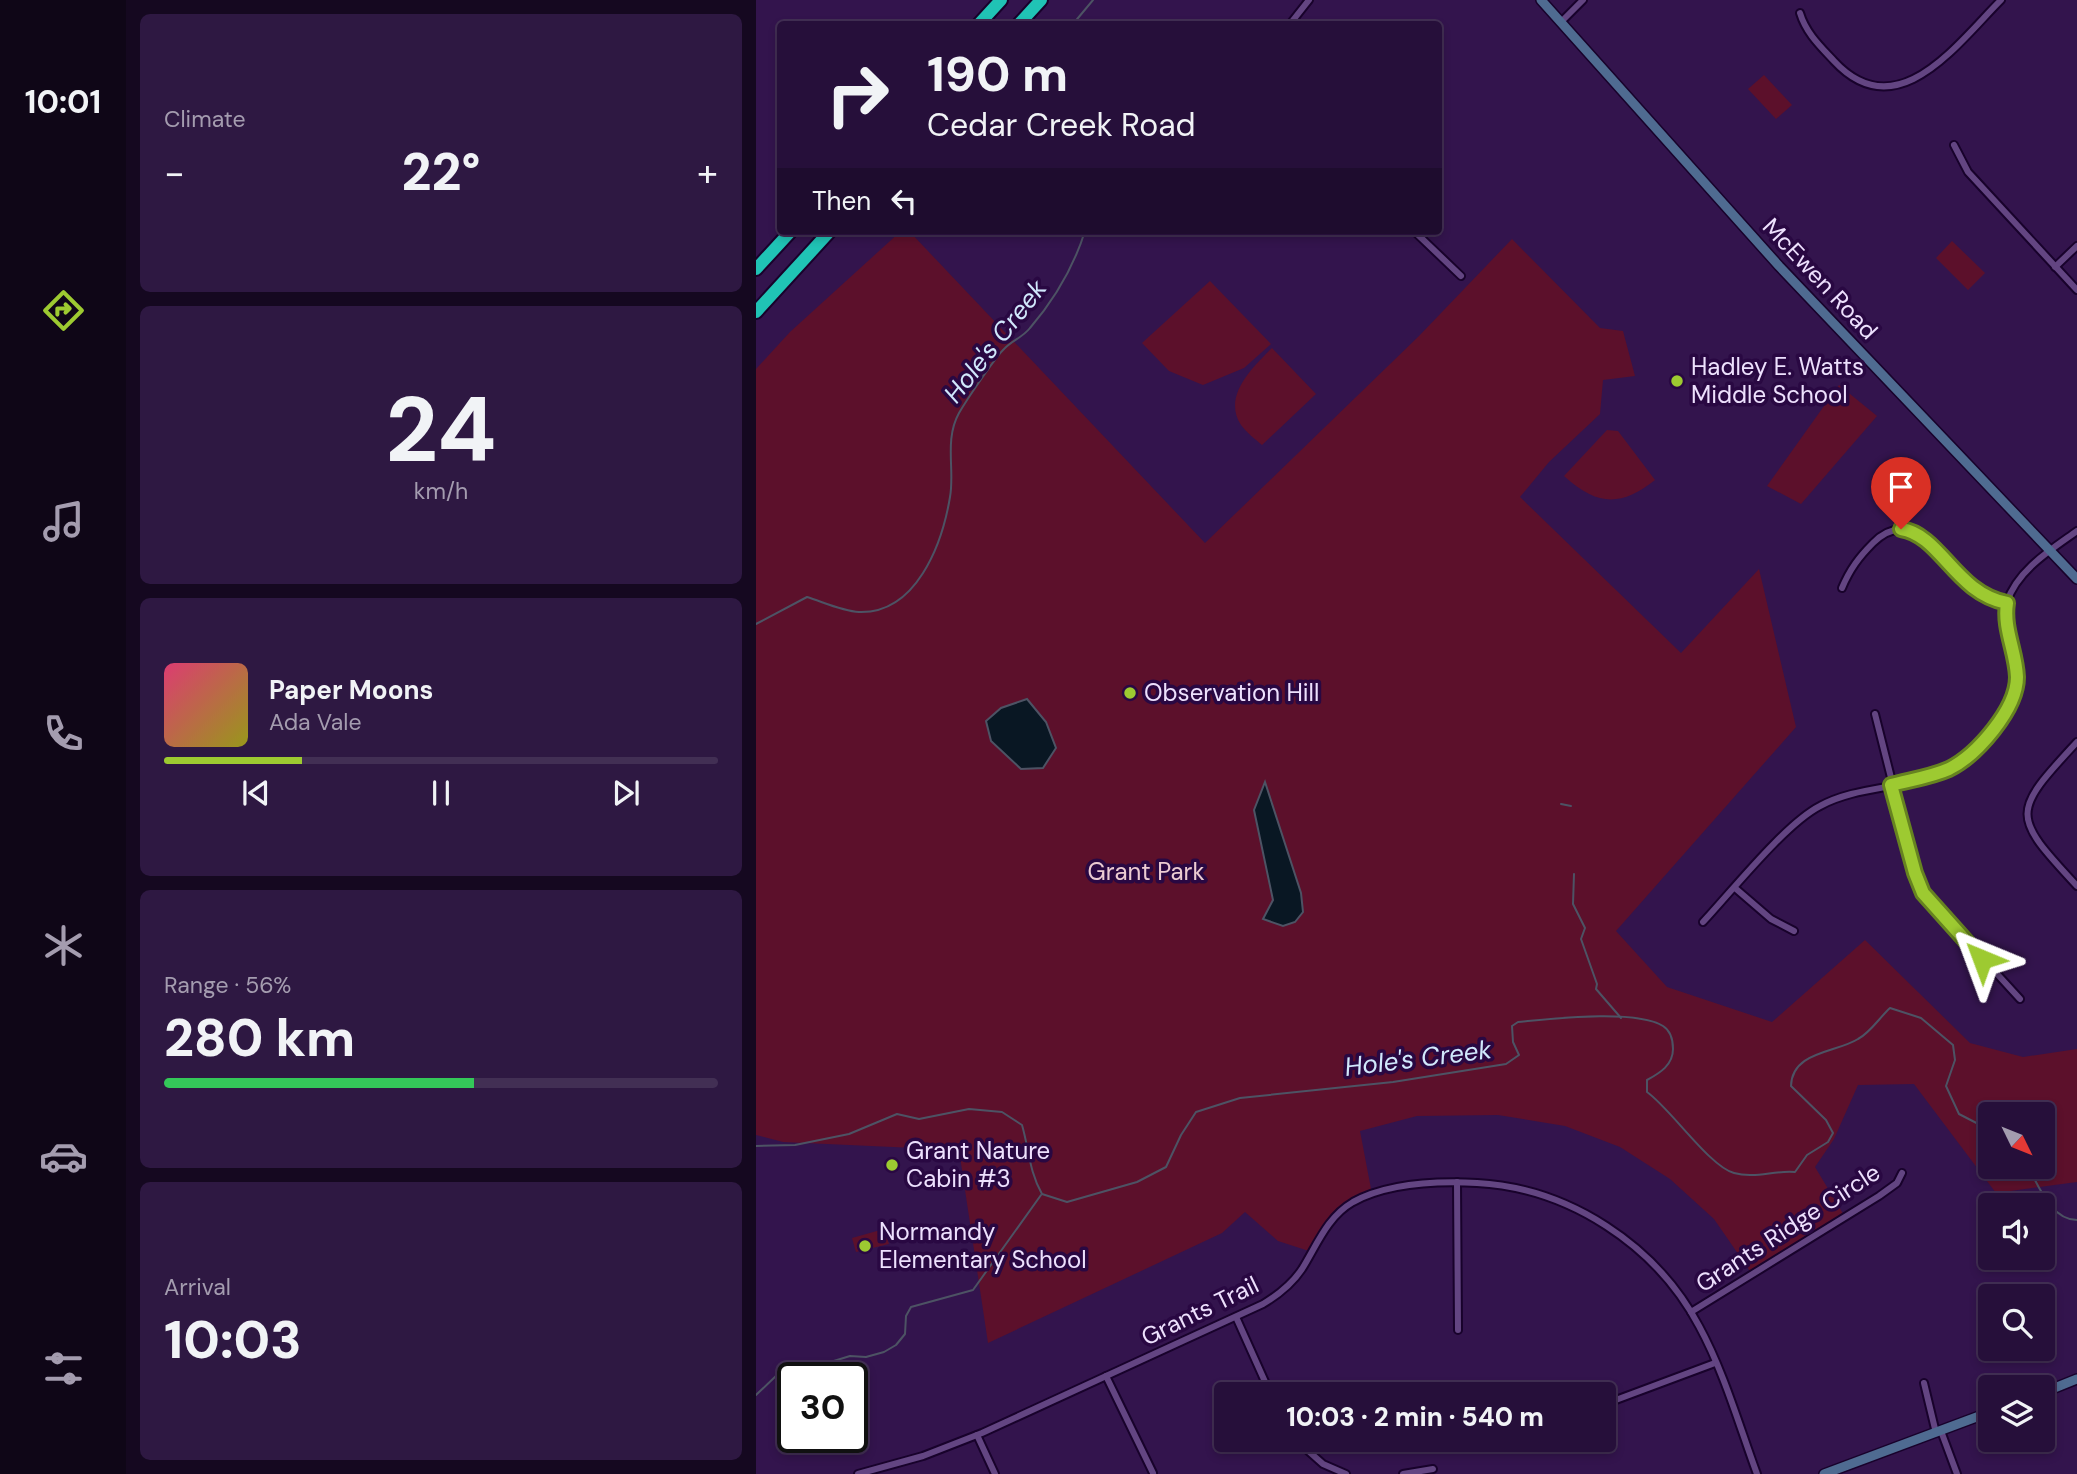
<!DOCTYPE html>
<html lang="en">
<head>
<meta charset="utf-8">
<style>
  :root { --surface:#260f3a; --page:#2e1842; --text:#f1f3f6; --muted:#a49caf; --line:#422f54; --accent:#9dca31 }
  body { margin:0; font-family:"DM Sans",sans-serif; background:var(--page); color:var(--text); height:100vh; display:flex; flex-direction:column; font-size:26px; white-space:nowrap }
  * { box-sizing:border-box; margin:0 }
  p { font-size:23px; color:var(--muted) }
  .icon { flex:none; width:38px; height:38px; fill:none; stroke:currentColor; stroke-width:2; stroke-linecap:round; stroke-linejoin:round }
  .map { position:relative; flex:1; overflow:hidden }
  .details { display:flex; flex-direction:column; gap:14px; padding:14px; background:#150820; width:630px }
  .details>* { flex:none }
  .top-card { position:absolute; left:21px; top:21px; width:665px; height:214px; border-radius:7px; box-shadow:0 4px 10px #0003,0 0 0 2px var(--line); background:#260f3a; color:var(--text); overflow:hidden }
  .needle { width:46px; rotate:133deg }
  .buttons { position:absolute; left:1222px; top:1102px; display:grid; gap:14px }
  .buttons a { display:grid; place-items:center; width:77px; height:77px; border-radius:7px; background:var(--surface); box-shadow:0 4px 10px #0003,0 0 0 2px var(--line); font-size:35px }
  .speed { position:absolute; left:21px; top:1362px; display:flex; gap:14px; font-size:35px; font-weight:700; text-align:center }
  .speed>* { display:grid; place-content:center; width:91px; height:91px; border-radius:50%; background:var(--surface); box-shadow:0 4px 10px #0003,0 0 0 2px var(--line); line-height:1 }
  .speed .limit { border:4px solid #111; border-radius:10px; background:#fff; color:#111 }
  .pin { position:absolute; display:grid; place-items:center; width:60px; height:60px; color:#fff; margin:-72px -30px; border-radius:50% 50% 50% 0; rotate:-45deg; box-shadow:0 0 7px #0007 }
  .pin .icon { rotate:45deg }
  .me { position:absolute; width:77px; margin:-38px; rotate:316deg; stroke-linejoin:round; filter:drop-shadow(0 0 5px #0008) }
  .turn { display:flex; align-items:center; gap:24px; height:147px; padding:0 35px; font-size:32px }
  .turn .icon { width:91px; height:91px; stroke-width:2.5 }
  .turn b { display:block; font-size:49px; line-height:60px }
  .then { display:flex; align-items:center; height:66px; padding:0 35px; background:#0003; gap:14px; font-size:26px }
  .big { font-size:52px; font-weight:800; line-height:1.1 }
  .details .widget { flex:1; display:flex; flex-direction:column; justify-content:center; gap:10px; min-width:0; padding:0 24px; border-radius:10px; background:var(--page) }
  .details .dial { align-items:center; gap:0 }
  .dial b { font-size:91px; line-height:1 }
  .song { display:flex; align-items:center; gap:21px }
  .cover { width:84px; height:84px; border-radius:10px; background:linear-gradient(135deg,hsl(340 70% 55%),hsl(60 70% 35%)) }
  .played { height:7px; border-radius:4px; background:linear-gradient(90deg,var(--accent) 25%,var(--line) 25%) }
  .keys { display:flex; justify-content:space-around; direction:ltr }
  .heat { display:flex; justify-content:space-between; align-items:center; font-size:38px; direction:ltr }
  .charge { height:10px; border-radius:5px; background:linear-gradient(90deg,#34c759 56%,var(--line) 0) }
  .trip { position:absolute; left:458px; top:1382px; width:402px; height:70px; border-radius:7px; background:var(--surface); box-shadow:0 4px 10px #0003,0 0 0 2px var(--line); font-weight:800; line-height:70px; text-align:center }
  main { display:flex; flex:1; min-height:0 }
  .menu { display:flex; flex-direction:column; width:126px; justify-content:space-around; align-items:center; background:#0f0617; color:var(--muted) }
  .menu .icon { width:49px; height:49px }
  .menu .selected { color:var(--accent) }
  .menu b { font-size:32px; color:var(--text) }
  .map>svg:first-child { display:block }
  .green { fill:#5c102b; fill-rule:evenodd }
  .water { fill:#091723; stroke:#4d5364; stroke-width:2 }
  .lines { fill:none; stroke-linecap:round; stroke-linejoin:round }
  .stream { stroke:#4d5364; stroke-width:2 }
  .street-casing { stroke:#18022b; stroke-width:10 }
  .secondary-casing { stroke:#18022b; stroke-width:12 }
  .highway-casing { stroke:#18022b; stroke-width:16 }
  .street { stroke:#634582; stroke-width:6 }
  .secondary { stroke:#4f6b91; stroke-width:9 }
  .highway { stroke:#20c3b5; stroke-width:12 }
  .route-casing { stroke:#668320; stroke-width:18 }
  .route { stroke:#9dca31; stroke-width:12 }
  .poi-dot { fill:#9dca31; stroke:#290842; stroke-width:2.5 }
  .labels { text-anchor:middle; stroke-width:7; stroke-linejoin:round; paint-order:stroke }
  .street-label { font-size:24px; fill:#ede0fd; stroke:#290842 }
  .poi-label { font-size:24px; fill:#ede0fd; stroke:#290842; text-anchor:start }
  .park-label { font-size:24px; fill:#ecccd2; stroke:#290842 }
  .water-label { font-size:26px; font-style:italic; fill:#d1e8fc; stroke:#290842 }
</style>
</head>
<body>
<main>
<nav class="menu">
<b>10:01</b>
<svg class="icon selected" aria-label="directions" viewBox="0 0 24 24"><path d="M12 3l9 9-9 9-9-9zM9 14v-3h6M13 9l2 2-2 2"/></svg>
<svg class="icon" aria-label="music" viewBox="0 0 24 24"><path d="M9 18V5l10-2v13"/><circle cx="6" cy="18" r="3"/><circle cx="16" cy="16" r="3"/></svg>
<svg class="icon" aria-label="phone" viewBox="0 0 24 24"><path d="M5 4h4l2 5-3 2q2 4 5 5l2-3 5 2v4C11 20 4 13 5 4z"/></svg>
<svg class="icon" aria-label="climate" viewBox="0 0 24 24"><path d="M12 3v18M4 7l16 10M4 17L20 7"/></svg>
<svg class="icon" aria-label="car" viewBox="0 0 24 24"><path d="M5 17H2v-5l4-1 3-4h7l3 4 3 1v5h-3M9 17h6M6 11h13"/><circle cx="7" cy="17" r="2"/><circle cx="17" cy="17" r="2"/></svg>
<svg class="icon" aria-label="filters" viewBox="0 0 24 24"><path d="M4 7h16M4 17h16"/><circle cx="9" cy="7" r="2"/><circle cx="15" cy="17" r="2"/></svg>
</nav>
<section class="details">
<div class="widget"><p>Climate</p>
<div class="heat"><a>−</a><b class="big">22°</b><a>+</a></div>
</div>
<div class="widget dial"><b>24</b><p>km/h</p></div>
<div class="widget">
<div class="song"><i class="cover"></i><div><b>Paper Moons</b><p>Ada Vale</p></div></div>
<div class="played"></div>
<div class="keys"><svg class="icon" aria-label="previous" viewBox="0 0 24 24"><path d="M18 5L8 12l10 7zM5 5v14"/></svg><svg class="icon" aria-label="pause" viewBox="0 0 24 24"><path d="M8 5v14M16 5v14"/></svg><svg class="icon" aria-label="next" viewBox="0 0 24 24"><path d="M6 5l10 7-10 7zM19 5v14"/></svg></div>
</div>
<div class="widget"><p>Range · 56%</p><b class="big">280 km</b><div class="charge"></div></div>
<div class="widget"><p>Arrival</p><b class="big">10:03</b></div>
</section>
<div class="map">
<svg width="1321" height="1474" viewBox="0 0 1321 1474">
  <rect width="100%" height="100%" fill="#33144d"/>
  <g class="green">
    <path d="M1008,75L1036,105L1020,119L992,89Z"/>
    <path d="M145,231H153L449,543L663,336L756,239L844,328L867,331L879,376L847,380L844,414L793,462L764,497L925,653L1003,569L1040,727L860,931L911,987L1016,1022L1109,940L1214,1043L1267,1057L1321,1049V1182L1240,1193L1158,1084L1102,1085L1078,1139L1059,1167L1089,1217L996,1274L958,1219L914,1179L864,1147L809,1126L742,1115L661,1116L604,1131L616,1194L586,1210L556,1252L522,1241L489,1212L466,1233L232,1343L203,1150L27,1142L0,1135V369L34,332ZM1234,1115H1286V1167H1234Z"/>
    <path d="M1196,241L1229,273L1212,290L1180,258Z"/>
    <path d="M454,281L515,344L488,368L447,385L413,371L386,343Z"/>
    <path d="M516,348L560,394L506,445C499,439 490,432 485,425C466,396 497,367 516,348Z"/>
    <path d="M1083,385L1121,416L1045,504L1011,486Z"/>
    <path d="M851,430L862,431L899,480C865,507 841,506 808,476Z"/>
    <path d="M128,1229L133,1244L100,1252L96,1238Z"/>
  </g>
  <g class="water">
    <path d="M271,699L290,722L300,748L287,768L265,769L235,741L230,721L245,708Z"/>
    <path d="M509,782L545,893L547,912L539,922L527,926L507,919L517,900L498,810Z"/>
  </g>
  <g class="lines">
    <g class="stream">
      <path d="M317,24L337,0"/>
      <path d="M0,624L51,597C67,602 86,611 103,612C160,614 186,545 194,497C199,470 188,440 203,413C210,401 240,356 249,348C257,340 267,337 274,328C298,300 318,266 329,231"/>
      <path d="M805,804L815,806"/>
      <path d="M818,874L817,904L829,928L825,939L841,984L840,989L865,1018"/>
      <path d="M0,1146L39,1145L93,1134L141,1114L163,1119L213,1109L246,1112L266,1125C273,1149 273,1171 286,1194L311,1202L381,1182L410,1167L425,1135L440,1112L484,1098L637,1082L750,1064L763,1055L757,1042L756,1026L762,1022C795,1019 879,1009 907,1026C915,1031 917,1040 917,1049C917,1065 904,1073 891,1080V1092C914,1108 954,1167 978,1173C999,1179 1018,1170 1039,1172L1051,1155L1072,1142L1077,1133L1070,1120L1035,1086C1036,1051 1080,1053 1102,1039C1114,1033 1124,1017 1134,1008L1165,1018L1197,1045L1199,1060L1190,1086L1203,1114L1234,1130"/>
      <path d="M1272,1167C1283,1186 1295,1220 1321,1220"/>
      <path d="M0,1395L22,1374L42,1372L94,1356L110,1357L128,1352L140,1345L149,1334L150,1316L155,1307L217,1290L285,1195"/>
    </g>
    <g class="street-casing">
      <g id="street">
        <path d="M1044,13C1050,33 1064,46 1078,61C1141,129 1201,44 1245,0"/>
        <path d="M805,22L827,0"/>
        <path d="M534,24L553,0"/>
        <path d="M1198,145L1212,172L1321,290"/>
        <path d="M658,231L705,276"/>
        <path d="M1299,267L1321,246"/>
        <path d="M1086,588C1094,569 1103,557 1117,543C1155,505 1181,557 1207,581C1219,593 1235,599 1251,602"/>
        <path d="M1119,714L1159,873L1167,893L1264,999"/>
        <path d="M1321,742C1255,813 1255,815 1321,886"/>
        <path d="M979,888L1015,919L1038,931"/>
        <path d="M947,922C976,891 1029,824 1064,806C1104,784 1157,790 1196,767C1214,756 1228,738 1242,723C1283,679 1238,646 1251,602C1261,570 1296,549 1321,531"/>
        <path d="M701,1182L702,1330"/>
        <path d="M935,1312L1123,1196L1141,1183L1146,1173"/>
        <path d="M480,1317L515,1395"/>
        <path d="M350,1376L397,1473"/>
        <path d="M1168,1383L1180,1433"/>
        <path d="M849,1404L959,1363"/>
        <path d="M1185,1431L1201,1474"/>
        <path d="M221,1435L239,1474"/>
        <path d="M540,1440L567,1464L590,1474"/>
        <path d="M102,1474L167,1456L226,1433L507,1304C522,1295 536,1284 546,1269C561,1245 571,1217 597,1202C632,1183 682,1181 721,1183C813,1188 900,1245 943,1326C968,1372 983,1425 1001,1474"/>
        <path d="M647,1474L677,1469"/>
      </g>
    </g>
    <g class="secondary-casing">
      <g id="secondary">
        <path d="M785,0L1023,266L1321,579"/>
        <path d="M1286,1393L1321,1379"/>
        <path d="M1068,1474L1234,1412"/>
      </g>
    </g>
    <g class="highway-casing">
      <g id="highway">
        <path d="M223,24L245,0"/>
        <path d="M263,24L285,0"/>
        <path d="M0,269L35,231"/>
        <path d="M0,312L74,231"/>
      </g>
    </g>
    <use href="#street" class="street"/>
    <use href="#secondary" class="secondary"/>
    <use href="#highway" class="highway"/>
  </g>
  <g class="lines">
    <g class="route-casing">
      <path id="route" d="M1145,529C1185,535 1199,593 1251,603C1247,629 1260,651 1261,677C1261,709 1221,755 1193,769C1175,777 1154,780 1135,785L1159,873L1167,893L1226,959"/>
    </g>
    <use href="#route" class="route"/>
  </g>
  <g class="poi-dot">
    <circle cx="921" cy="381" r="7"/>
    <circle cx="374" cy="693" r="7"/>
    <circle cx="136" cy="1165" r="7"/>
    <circle cx="109" cy="1246" r="7"/>
  </g>
  <g class="labels">
    <g class="street-label">
      <text transform="translate(1064 279) rotate(47)" y="8">McEwen Road</text>
      <text transform="translate(1032 1228) rotate(-33)" y="8">Grants Ridge Circle</text>
      <text transform="translate(444 1311) rotate(-26)" y="8">Grants Trail</text>
    </g>
    <g class="poi-label">
      <text x="935" y="375">Hadley E. Watts<tspan x="935" dy="28">Middle School</tspan></text>
      <text x="388" y="701">Observation Hill</text>
      <text x="150" y="1159">Grant Nature<tspan x="150" dy="28">Cabin #3</tspan></text>
      <text x="123" y="1240">Normandy<tspan x="123" dy="28">Elementary School</tspan></text>
    </g>
    <g class="park-label">
      <text x="390" y="880">Grant Park</text>
    </g>
    <g class="water-label">
      <text transform="translate(239 341) rotate(-52)" y="9">Hole's Creek</text>
      <text transform="translate(662 1058) rotate(-7)" y="9">Hole's Creek</text>
    </g>
  </g>
</svg>
<div class="buttons">
<a><svg class="needle" viewBox="-14 -14 28 28"><path d="M0-13l5 13h-10z" fill="#e53935"/><path d="M0 13l5-13h-10z" fill="#a49caf"/></svg></a>
<a><svg class="icon" aria-label="sound" viewBox="0 0 24 24"><path d="M4 9h4l5-4v14l-5-4H4zM17 9q2 3 0 6"/></svg></a>
<a><svg class="icon" aria-label="search" viewBox="0 0 24 24"><circle cx="10" cy="10" r="6"/><path d="M15 15l6 6"/></svg></a>
<a><svg class="icon" aria-label="layers" viewBox="0 0 24 24"><path d="M12 4l9 5-9 5-9-5zM3 14l9 5 9-5"/></svg></a>
</div>
<div class="speed"><div class="limit">30</div></div>
<div class="pin" style="left:1145px;top:529px;background:#d93025"><svg class="icon" aria-label="arrive" viewBox="0 0 24 24"><path d="M6 21V4h12l-3 4 3 4H6"/></svg></div>
<svg class="me" style="left:1226px;top:959px" viewBox="-20 -20 40 40"><path d="M0-17L14 15 0 8-14 15z" fill="#9dca31" stroke="#fff" stroke-width="4"/></svg>
<div class="trip">10:03 · 2 min · 540 m</div>
<div class="top-card">
<div class="turn"><svg class="icon" aria-label="right" viewBox="0 0 24 24"><path d="M7 20v-9h11M14 6l5 5-5 5"/></svg><div><b>190 m</b>Cedar Creek Road</div></div>
<div class="then">Then<svg class="icon" aria-label="left" viewBox="0 0 24 24"><path d="M17 20v-9H6M10 6l-5 5 5 5"/></svg></div>
</div>
</div>
</main>
</body>
</html>
